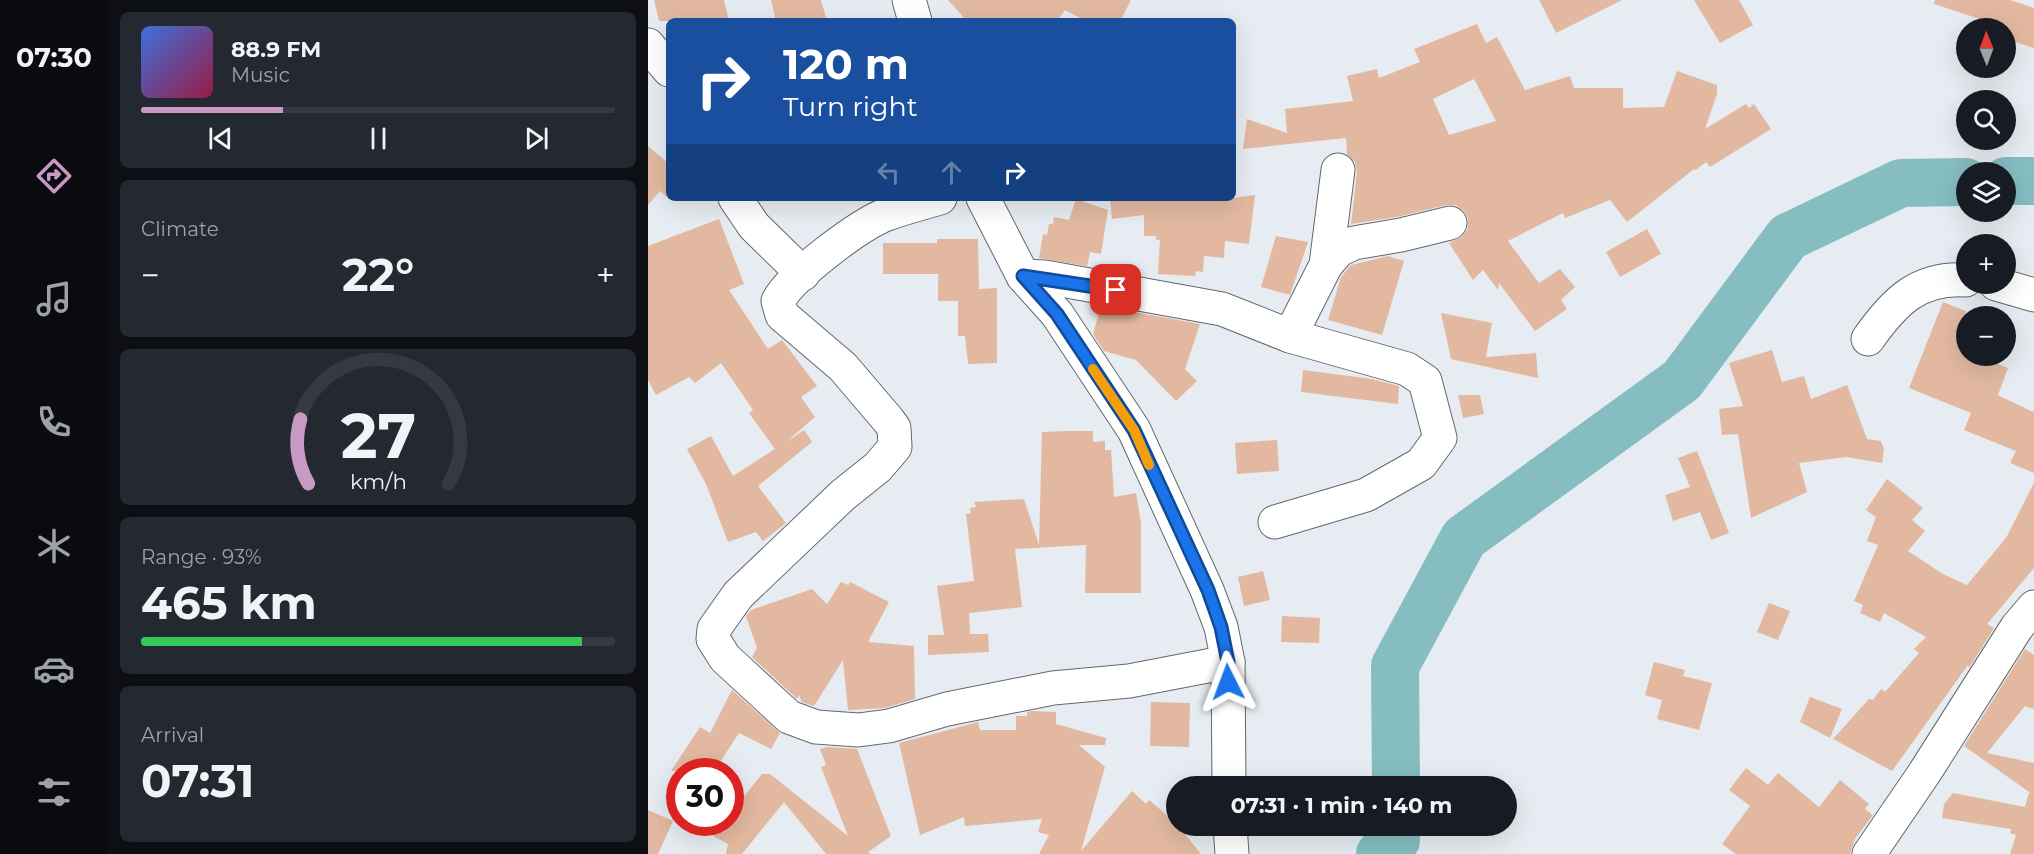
<!DOCTYPE html>
<html lang="en">
<head>
<meta charset="utf-8">
<style>
  :root { --surface:#171b24; --page:#242831; --text:#f1f3f6; --muted:#9ea1a6; --line:#363941; --accent:#c999c5 }
  body { margin:0; font-family:Montserrat,sans-serif; background:var(--page); color:var(--text); height:100vh; display:flex; flex-direction:column; font-size:22px; white-space:nowrap }
  * { box-sizing:border-box; margin:0 }
  p { font-size:20px; color:var(--muted) }
  .icon { flex:none; width:33px; height:33px; fill:none; stroke:currentColor; stroke-width:2; stroke-linecap:round; stroke-linejoin:round }
  .map { position:relative; flex:1; overflow:hidden }
  .details { display:flex; flex-direction:column; gap:12px; padding:12px; background:#0d0f14; width:540px }
  .details>* { flex:none }
  .banner { position:absolute; left:18px; top:18px; width:570px; height:183px; border-radius:9px; box-shadow:0 6px 24px #0002; background:#1a4fa0; color:#fff; overflow:hidden }
  .needle { width:39px; rotate:359deg }
  .buttons { position:absolute; left:1308px; top:18px; display:grid; gap:12px }
  .buttons a { display:grid; place-items:center; width:60px; height:60px; border-radius:50%; background:var(--surface); box-shadow:0 6px 24px #0002; font-size:30px }
  .speed { position:absolute; left:18px; top:758px; display:flex; gap:12px; font-size:30px; font-weight:700; text-align:center }
  .speed>* { display:grid; place-content:center; width:78px; height:78px; border-radius:50%; background:var(--surface); box-shadow:0 6px 24px #0002; line-height:1 }
  .speed .limit { border:9px solid #d22; background:#fff; color:#111 }
  .pin { position:absolute; display:grid; place-items:center; width:51px; height:51px; color:#fff; margin:-26px; border-radius:12px; box-shadow:0 3px 9px #0006 }
  .me { position:absolute; width:66px; margin:-33px; rotate:357deg; stroke-linejoin:round; filter:drop-shadow(0 0 4px #0008) }
  .turn { display:flex; align-items:center; gap:21px; height:126px; padding:0 18px; font-size:27px }
  .turn .icon { width:78px; height:78px; stroke-width:2.5 }
  .turn b { display:block; font-size:42px; line-height:51px }
  .lanes { display:flex; align-items:center; height:57px; padding:0 18px; background:#0003; justify-content:center; gap:30px; direction:ltr }
  .lanes .off { opacity:.35 }
  .big { font-size:45px; font-weight:700; line-height:1.1 }
  .details .widget { flex:1; display:flex; flex-direction:column; justify-content:center; gap:9px; min-width:0; padding:0 21px; border-radius:9px; background:var(--page) }
  .details .dial { align-items:center; gap:0 }
  .dial svg { height:156px; overflow:visible; fill:none; stroke:var(--line); stroke-width:7; stroke-linecap:round; text-anchor:middle }
  .dial text { fill:var(--text); stroke:none }
  .song { display:flex; align-items:center; gap:18px }
  .cover { width:72px; height:72px; border-radius:9px; background:linear-gradient(135deg,hsl(220 70% 55%),hsl(340 70% 35%)) }
  .played { height:6px; border-radius:3px; background:linear-gradient(90deg,var(--accent) 30%,var(--line) 30%) }
  .keys { display:flex; justify-content:space-around; direction:ltr }
  .heat { display:flex; justify-content:space-between; align-items:center; font-size:33px; direction:ltr }
  .charge { height:9px; border-radius:4px; background:linear-gradient(90deg,#34c759 93%,var(--line) 0) }
  .trip { position:absolute; left:518px; top:776px; width:351px; height:60px; border-radius:30px; background:var(--surface); box-shadow:0 6px 24px #0002; font-weight:700; line-height:60px; text-align:center }
  main { display:flex; flex:1; min-height:0 }
  .tab-bar { display:flex; flex-direction:column; width:108px; justify-content:space-around; align-items:center; background:#090b0e; color:var(--muted) }
  .tab-bar .icon { width:42px; height:42px }
  .tab-bar .on { color:var(--accent) }
  .tab-bar b { font-size:27px; color:var(--text) }
  .map>svg:first-child { display:block }
  .lines { fill:none; stroke-linecap:round; stroke-linejoin:round }
  .river { stroke:#85bdc0; stroke-width:48 }
  .building { fill:#e2b9a0; fill-rule:evenodd }
  .minor-casing { stroke:#63686c; stroke-width:35 }
  .minor { stroke:#fff; stroke-width:33 }
  .route-casing { stroke:#114b97; stroke-width:15 }
  .route { stroke:#1a73e8; stroke-width:10 }
  .slow { stroke:#f59e0b; stroke-width:10 }
</style>
</head>
<body>
<main>
<nav class="tab-bar">
<b>07:30</b>
<svg class="icon on" aria-label="directions" viewBox="0 0 24 24"><path d="M12 3l9 9-9 9-9-9zM9 14v-3h6M13 9l2 2-2 2"/></svg>
<svg class="icon" aria-label="music" viewBox="0 0 24 24"><path d="M9 18V5l10-2v13"/><circle cx="6" cy="18" r="3"/><circle cx="16" cy="16" r="3"/></svg>
<svg class="icon" aria-label="phone" viewBox="0 0 24 24"><path d="M5 4h4l2 5-3 2q2 4 5 5l2-3 5 2v4C11 20 4 13 5 4z"/></svg>
<svg class="icon" aria-label="climate" viewBox="0 0 24 24"><path d="M12 3v18M4 7l16 10M4 17L20 7"/></svg>
<svg class="icon" aria-label="car" viewBox="0 0 24 24"><path d="M5 17H2v-5l4-1 3-4h7l3 4 3 1v5h-3M9 17h6M6 11h13"/><circle cx="7" cy="17" r="2"/><circle cx="17" cy="17" r="2"/></svg>
<svg class="icon" aria-label="filters" viewBox="0 0 24 24"><path d="M4 7h16M4 17h16"/><circle cx="9" cy="7" r="2"/><circle cx="15" cy="17" r="2"/></svg>
</nav>
<section class="details">
<div class="widget">
<div class="song"><i class="cover"></i><div><b>88.9 FM</b><p>Music</p></div></div>
<div class="played"></div>
<div class="keys"><svg class="icon" aria-label="previous" viewBox="0 0 24 24"><path d="M18 5L8 12l10 7zM5 5v14"/></svg><svg class="icon" aria-label="pause" viewBox="0 0 24 24"><path d="M8 5v14M16 5v14"/></svg><svg class="icon" aria-label="next" viewBox="0 0 24 24"><path d="M6 5l10 7-10 7zM19 5v14"/></svg></div>
</div>
<div class="widget"><p>Climate</p>
<div class="heat"><a>−</a><b class="big">22°</b><a>+</a></div>
</div>
<div class="widget dial"><svg viewBox="0 0 100 80">
<path d="M14 69A42 42 0 1 1 86 69"/>
<path d="M14 69A42 42 0 0 1 10 36" stroke="#c999c5"/>
<text x="50" y="56" font-size="32" font-weight="700">27</text>
<text x="50" y="72" font-size="11">km/h</text>
</svg></div>
<div class="widget"><p>Range · 93%</p><b class="big">465 km</b><div class="charge"></div></div>
<div class="widget"><p>Arrival</p><b class="big">07:31</b></div>
</section>
<div class="map">
<svg width="1386" height="854" viewBox="0 0 1386 854">
  <rect width="100%" height="100%" fill="#e6ecf1"/>
  <g class="lines">
    <g class="river">
      <path d="M1358,181H1386"/>
      <path d="M748,786L747,666L816,538L1034,380L1140,237L1253,183L1318,182"/>
      <path d="M732,854L748,840V825"/>
    </g>
  </g>
  <g class="building">
    <path d="M6,0H76L81,21H11Z"/>
    <path d="M123,0H173L179,21H128Z"/>
    <path d="M300,0H483L472,21H438L417,10L409,21H319Z"/>
    <path d="M891,0H974L908,33Z"/>
    <path d="M1046,0H1091L1105,25L1072,43Z"/>
    <path d="M1287,0H1362L1386,8V48L1358,39V28H1335L1338,21L1286,4Z"/>
    <path d="M829,24L838,43L849,37L877,90L922,76L926,88H975V108L1016,107L1029,71L1069,85V94L1057,129L1098,104L1101,108L1106,104L1123,129L1062,167L1058,162L1048,170L1046,169L979,222L962,200L917,218L915,213L860,241L891,283L912,269L927,287L913,300L919,309L887,331L851,283L850,290L835,270L825,280L801,243L814,237L820,229V218L815,210L808,205H798L749,217L703,224L709,172L707,162L699,154L698,138L595,149L599,119L639,133L637,109L705,101L699,76L729,69L731,78L772,62L766,49ZM826,79L848,121L801,135L785,99Z"/>
    <path d="M0,146L21,164V199L12,191L0,205Z"/>
    <path d="M607,195L601,244L577,241L576,258L556,256L555,272L548,271L547,276L510,274L512,240H508V236H496V215L464,219L462,198H585Z"/>
    <path d="M428,199L460,210L453,254L442,252L439,266L391,258L395,234L399,235L401,224H405L406,217L421,220Z"/>
    <path d="M71,219L96,284L81,290L120,349L134,340L169,386L153,397L167,417L138,442L156,430L164,442L110,486L138,523L115,541L108,532L80,542L58,484L39,449L63,436L85,476L127,449L101,413L105,410L73,363L47,383L41,377L8,395L0,380V246Z"/>
    <path d="M999,229L1013,254L972,277L958,252Z"/>
    <path d="M628,236L660,242L642,295L613,287Z"/>
    <path d="M289,239H330L331,289L349,288V363L320,364L317,336H310V301H290V274H235V243H289Z"/>
    <path d="M740,256L756,261L734,335L680,320L693,277L703,265Z"/>
    <path d="M1295,302L1318,311V356H1330L1360,368L1350,395L1385,412L1386,409V473L1362,463L1368,451L1316,430L1323,413L1261,388Z"/>
    <path d="M453,306L552,324L537,369L549,381L528,401L488,360L456,351L445,334Z"/>
    <path d="M793,313L844,323L838,357L888,353L890,378L803,359Z"/>
    <path d="M1124,350L1134,382L1156,376L1163,399L1199,385L1219,439L1233,441L1236,449L1234,463L1198,457L1151,463L1159,492L1103,518L1090,434L1074,435L1071,409L1095,406L1081,363Z"/>
    <path d="M655,370L724,379L751,386L750,404L653,392Z"/>
    <path d="M810,395H832L836,414L815,418Z"/>
    <path d="M417,431H445V442L457,441V450H463L466,497L488,493L493,523V593H437L438,545L367,549L374,607L321,613L322,634H340L341,652L280,655V635H296L289,586L326,581L318,514L323,513L322,508L328,507L326,502L376,499L391,545L394,432Z"/>
    <path d="M629,440L631,471L589,474L587,443Z"/>
    <path d="M1049,451L1081,533L1063,540L1052,512L1025,521L1017,495L1042,487L1030,458Z"/>
    <path d="M1239,479L1275,508L1264,520L1277,531L1260,551L1295,574L1319,585L1358,538L1386,483V568L1339,624L1346,628L1321,668L1320,665L1244,771L1185,739L1221,699L1225,700L1233,689L1237,692L1271,653L1266,649L1278,637L1236,613L1232,622L1212,613L1215,605L1206,601L1230,545L1219,541L1228,517L1218,510Z"/>
    <path d="M615,571L622,600L596,606L590,577Z"/>
    <path d="M193,582L200,585L202,582L241,602L220,642L266,646L267,699L237,708L200,710L195,660L166,706L154,702L151,695L149,699L104,657L109,648L98,616L103,610L164,589L179,604Z"/>
    <path d="M1121,603L1142,611L1130,640L1109,632Z"/>
    <path d="M634,616L672,618L671,643L633,642Z"/>
    <path d="M1377,649L1386,655V709L1377,706L1339,753L1386,763V854H1362L1368,835L1362,833L1363,829L1294,818L1296,804L1305,793L1377,807L1381,793L1384,794L1316,746Z"/>
    <path d="M1006,662L1037,670L1035,676L1064,683L1051,730L1009,719L1014,700L997,695Z"/>
    <path d="M84,690L132,733L123,749L91,733L66,771H23L52,727L62,733Z"/>
    <path d="M1162,697L1194,709L1182,738L1152,722Z"/>
    <path d="M503,702L542,703L541,747L502,746Z"/>
    <path d="M384,711L408,712V724L458,738L457,745H431L457,767L433,851L484,791L498,804L501,800L528,823L553,854H391L401,835L390,832L394,819L317,826L316,817L272,835L251,743L330,722L332,730H368V716H379V712Z"/>
    <path d="M179,747L209,749L243,836L220,852L223,854H178L136,802L94,854H78L80,844L65,836L76,822H82V814L114,774H122L200,836L173,767L178,765L172,749Z"/>
    <path d="M1098,768L1120,785L1130,773L1171,807L1192,780L1221,804L1217,809L1225,815L1207,839L1202,854H1088L1074,844L1102,806L1081,790Z"/>
    <path d="M0,810L25,821L10,854H0Z"/>
  </g>
  <g class="lines">
    <g class="minor-casing">
      <g id="minor">
        <path d="M261,0L267,21"/>
        <path d="M0,45L21,70"/>
        <path d="M87,198L106,226L155,274"/>
        <path d="M292,198C274,203 256,208 239,214C211,225 144,275 130,301L134,315L195,367L241,421L246,428L247,447L230,467L195,495L90,595L66,629L65,639L77,658L141,717L168,727L210,730L241,726L299,709L405,688L481,681L580,662"/>
        <path d="M335,198L375,276L409,314L486,430L559,590L573,627L580,662L581,786"/>
        <path d="M678,265L691,250L706,243L753,235L802,223"/>
        <path d="M375,276L397,277L574,309L642,336L759,369L777,381L792,438L773,464L718,495L627,522"/>
        <path d="M1348,284L1386,295"/>
        <path d="M642,336L678,265L690,170"/>
        <path d="M1220,339C1246,302 1270,277 1318,280"/>
        <path d="M582,825L584,854"/>
        <path d="M1221,854L1277,772L1369,627L1386,607"/>
      </g>
    </g>
    <use href="#minor" class="minor"/>
  </g>
  <g class="lines">
    <g class="route-casing">
      <path id="route" d="M468,290L375,276L409,314L486,430L560,590L573,627L580,662V682"/>
    </g>
    <use href="#route" class="route"/>
    <path class="slow" d="M445,369L486,430L501,465"/>
  </g>
</svg>
<div class="buttons">
<a><svg class="needle" viewBox="-14 -14 28 28"><path d="M0-13l5 13h-10z" fill="#e53935"/><path d="M0 13l5-13h-10z" fill="#9ea1a6"/></svg></a>
<a><svg class="icon" aria-label="search" viewBox="0 0 24 24"><circle cx="10" cy="10" r="6"/><path d="M15 15l6 6"/></svg></a>
<a><svg class="icon" aria-label="layers" viewBox="0 0 24 24"><path d="M12 4l9 5-9 5-9-5zM3 14l9 5 9-5"/></svg></a>
<a>+</a>
<a>−</a>
</div>
<div class="speed"><div class="limit">30</div></div>
<div class="pin" style="left:468px;top:290px;background:#d93025"><svg class="icon" aria-label="arrive" viewBox="0 0 24 24"><path d="M6 21V4h12l-3 4 3 4H6"/></svg></div>
<svg class="me" style="left:580px;top:682px" viewBox="-20 -20 40 40"><path d="M0-17L14 15 0 8-14 15z" fill="#1a73e8" stroke="#fff" stroke-width="4"/></svg>
<div class="trip">07:31 · 1 min · 140 m</div>
<div class="banner">
<div class="turn"><svg class="icon" aria-label="right" viewBox="0 0 24 24"><path d="M7 20v-9h11M14 6l5 5-5 5"/></svg><div><b>120 m</b>Turn right</div></div>
<div class="lanes"><svg class="icon off" aria-label="left" viewBox="0 0 24 24"><path d="M17 20v-9H6M10 6l-5 5 5 5"/></svg><svg class="icon off" aria-label="ahead" viewBox="0 0 24 24"><path d="M12 20V5M6 11l6-6 6 6"/></svg><svg class="icon" aria-label="right" viewBox="0 0 24 24"><path d="M7 20v-9h11M14 6l5 5-5 5"/></svg></div>
</div>
</div>
</main>
</body>
</html>
